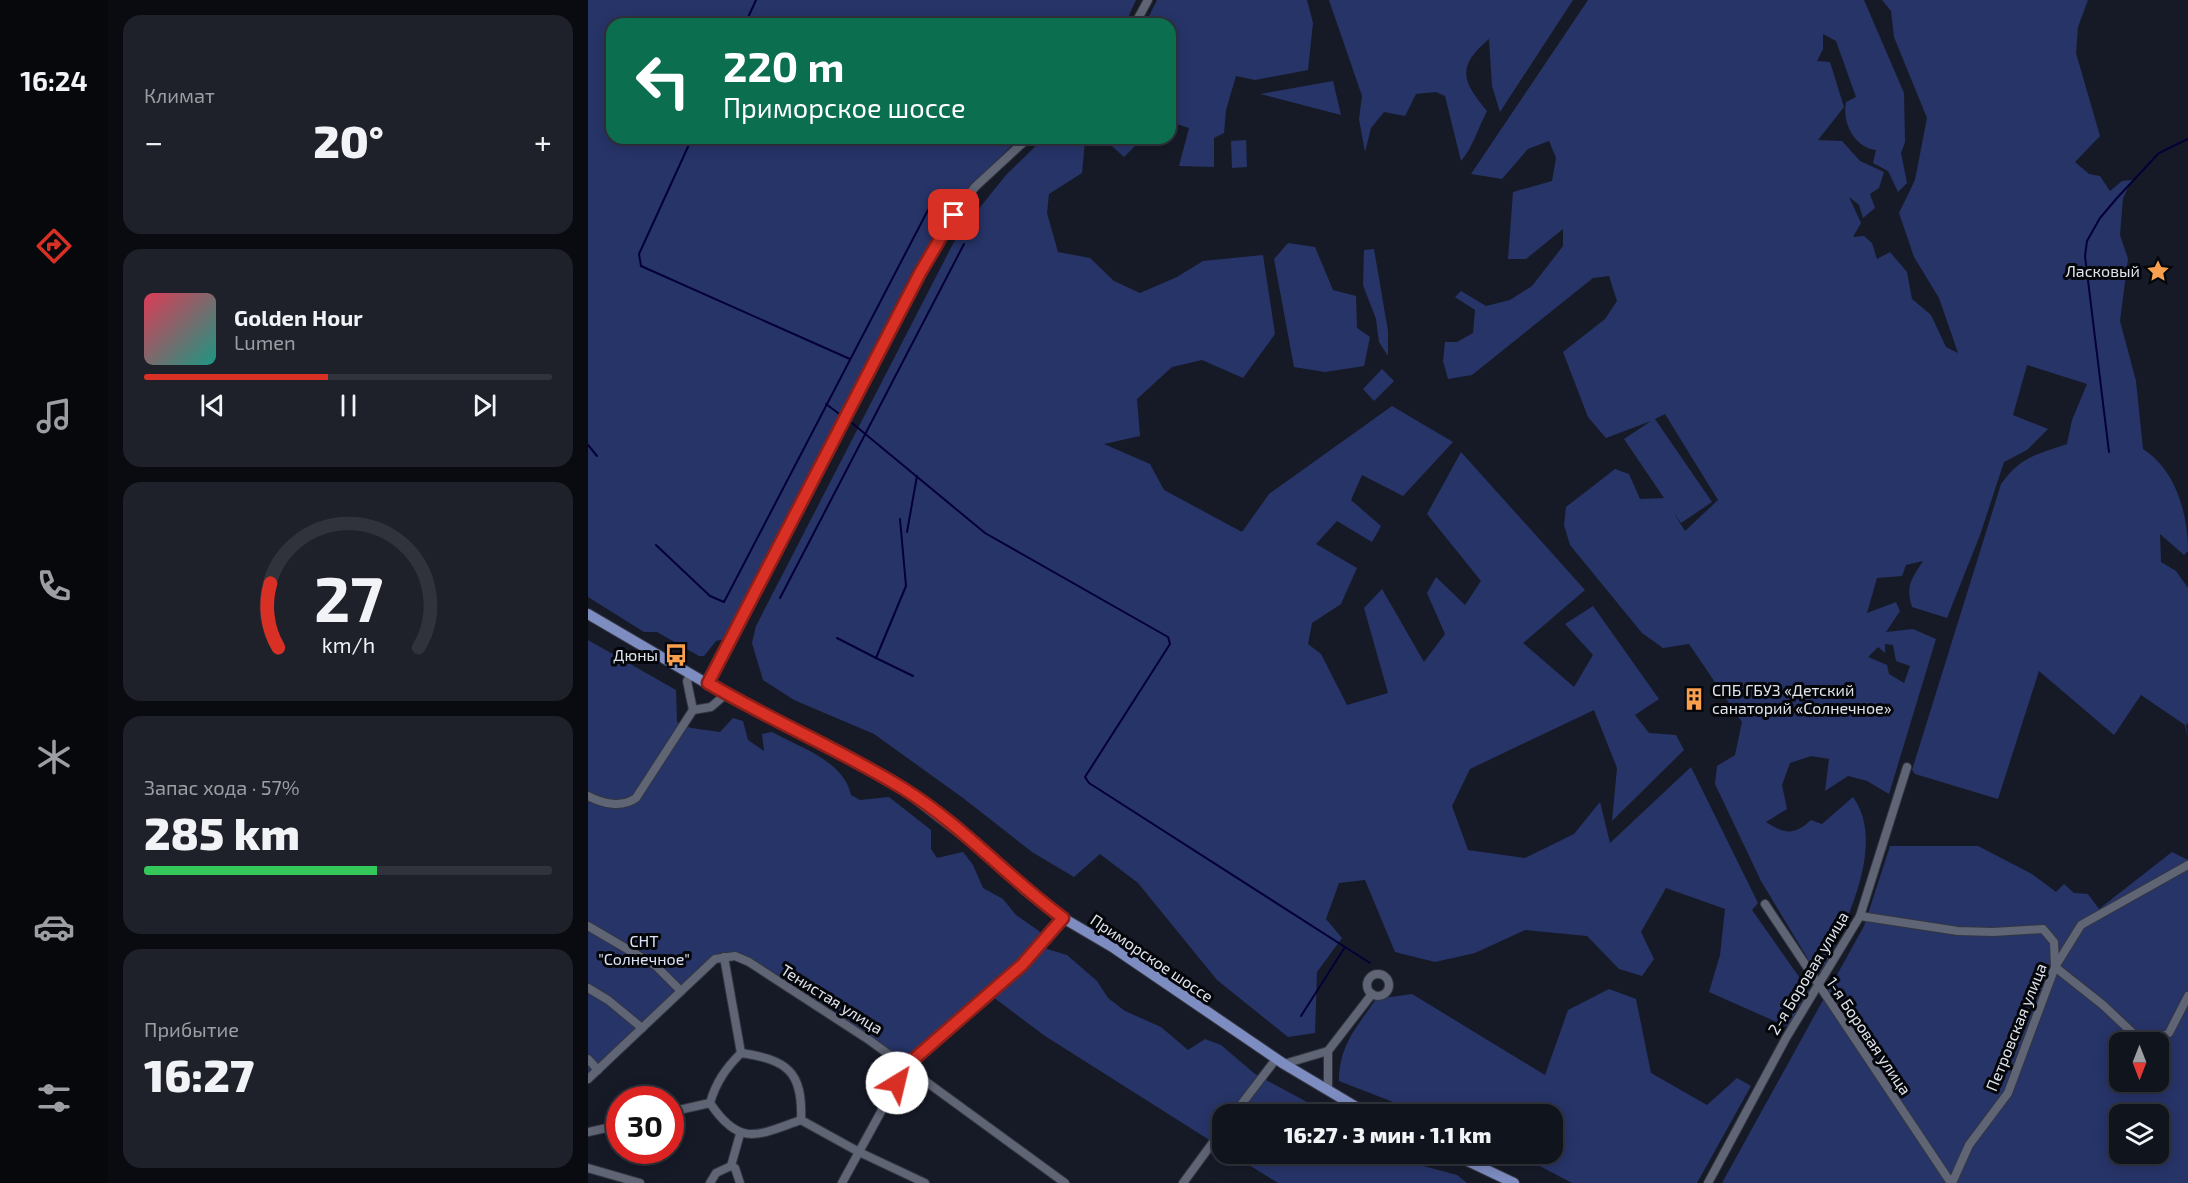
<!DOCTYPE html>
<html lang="ru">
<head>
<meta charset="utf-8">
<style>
  :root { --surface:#10141d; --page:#1e212a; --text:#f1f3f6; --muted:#9c9ea4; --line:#30333b; --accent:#d93025 }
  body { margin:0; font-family:"Exo 2",sans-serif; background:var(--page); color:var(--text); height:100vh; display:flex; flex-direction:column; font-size:22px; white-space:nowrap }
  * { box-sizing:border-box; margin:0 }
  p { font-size:20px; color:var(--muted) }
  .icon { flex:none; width:33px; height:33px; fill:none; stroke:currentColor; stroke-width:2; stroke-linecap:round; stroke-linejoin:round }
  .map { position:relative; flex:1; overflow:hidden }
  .panel { display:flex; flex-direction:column; gap:15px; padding:15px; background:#090b10; width:480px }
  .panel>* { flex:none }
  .hud { position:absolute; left:18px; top:18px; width:570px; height:126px; border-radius:18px; box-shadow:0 3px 15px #0003,0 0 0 2px var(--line); background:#0b6e4f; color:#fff; overflow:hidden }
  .needle { width:39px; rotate:180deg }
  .fabs { position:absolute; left:1521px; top:1032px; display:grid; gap:12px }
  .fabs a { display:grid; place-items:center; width:60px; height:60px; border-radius:12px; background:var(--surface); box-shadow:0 3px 15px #0003,0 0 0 2px var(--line); font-size:30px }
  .speed { position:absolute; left:18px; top:1086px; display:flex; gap:12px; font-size:30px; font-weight:700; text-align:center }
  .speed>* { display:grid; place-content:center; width:78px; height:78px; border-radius:50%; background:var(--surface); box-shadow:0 3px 15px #0003,0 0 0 2px var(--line); line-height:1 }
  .speed .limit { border:9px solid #d22; background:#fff; color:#111 }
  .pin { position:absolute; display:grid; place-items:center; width:51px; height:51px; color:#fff; margin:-26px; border-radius:12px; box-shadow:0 3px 9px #0006 }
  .me { position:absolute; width:66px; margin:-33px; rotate:36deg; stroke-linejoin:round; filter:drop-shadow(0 0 4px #0008) }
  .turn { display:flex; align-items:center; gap:21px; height:126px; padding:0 18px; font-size:27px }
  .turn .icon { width:78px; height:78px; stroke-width:2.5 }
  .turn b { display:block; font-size:42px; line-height:51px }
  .big { font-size:45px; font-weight:800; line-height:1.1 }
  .panel .card { flex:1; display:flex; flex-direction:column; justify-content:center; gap:9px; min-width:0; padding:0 21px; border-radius:18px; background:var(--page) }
  .panel .dial { align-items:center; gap:0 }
  .dial svg { height:156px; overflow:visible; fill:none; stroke:var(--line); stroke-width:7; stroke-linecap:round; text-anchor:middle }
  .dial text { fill:var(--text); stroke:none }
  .song { display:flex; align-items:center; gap:18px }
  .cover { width:72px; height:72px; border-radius:9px; background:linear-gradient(135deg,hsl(350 70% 55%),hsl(170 70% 35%)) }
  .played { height:6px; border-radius:3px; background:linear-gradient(90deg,var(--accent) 45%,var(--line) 45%) }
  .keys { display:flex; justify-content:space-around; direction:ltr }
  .heat { display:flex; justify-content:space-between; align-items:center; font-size:33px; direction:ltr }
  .charge { height:9px; border-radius:4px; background:linear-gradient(90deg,#34c759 57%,var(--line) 0) }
  .trip { position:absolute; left:624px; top:1104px; width:351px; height:60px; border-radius:18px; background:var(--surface); box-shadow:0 3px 15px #0003,0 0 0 2px var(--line); font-weight:800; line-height:60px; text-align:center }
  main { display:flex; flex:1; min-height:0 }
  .dock { display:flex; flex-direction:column; width:108px; justify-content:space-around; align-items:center; background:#06080c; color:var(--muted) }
  .dock .icon { width:42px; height:42px }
  .dock .selected { color:var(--accent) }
  .dock b { font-size:27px; color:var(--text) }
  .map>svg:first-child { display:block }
  .green { fill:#273468; fill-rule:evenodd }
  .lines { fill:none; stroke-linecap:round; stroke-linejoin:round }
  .stream { stroke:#040037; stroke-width:2 }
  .minor-casing { stroke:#333640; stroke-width:10 }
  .major-casing { stroke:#333640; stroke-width:12 }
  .minor { stroke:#5f6575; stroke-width:8 }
  .major { stroke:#7d8dc2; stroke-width:10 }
  .route-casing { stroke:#8d1f18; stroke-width:15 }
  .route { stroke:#d93025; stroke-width:10 }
  .labels { text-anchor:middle; stroke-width:6; stroke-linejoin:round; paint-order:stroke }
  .poi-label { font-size:16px; fill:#dfe3ec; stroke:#04060a; text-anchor:end }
  .park-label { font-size:16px; fill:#dbe2f6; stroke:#04060a }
  .street-label { font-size:16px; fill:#dfe3ec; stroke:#04060a }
</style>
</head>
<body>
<main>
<nav class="dock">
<b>16:24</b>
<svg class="icon selected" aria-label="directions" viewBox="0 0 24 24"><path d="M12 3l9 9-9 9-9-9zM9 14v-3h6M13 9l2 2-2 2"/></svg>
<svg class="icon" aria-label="music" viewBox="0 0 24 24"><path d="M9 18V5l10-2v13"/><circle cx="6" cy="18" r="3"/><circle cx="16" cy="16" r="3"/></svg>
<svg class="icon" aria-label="phone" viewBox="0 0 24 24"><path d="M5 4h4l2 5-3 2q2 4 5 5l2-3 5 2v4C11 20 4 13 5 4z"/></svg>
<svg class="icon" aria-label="climate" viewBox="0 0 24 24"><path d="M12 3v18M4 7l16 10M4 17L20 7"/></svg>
<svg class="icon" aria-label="car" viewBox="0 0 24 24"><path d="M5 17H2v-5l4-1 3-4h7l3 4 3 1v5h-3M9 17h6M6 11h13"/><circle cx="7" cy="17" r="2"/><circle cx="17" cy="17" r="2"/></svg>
<svg class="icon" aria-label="filters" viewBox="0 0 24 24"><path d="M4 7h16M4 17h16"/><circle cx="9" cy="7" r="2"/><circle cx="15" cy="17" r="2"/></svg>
</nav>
<section class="panel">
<div class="card"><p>Климат</p>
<div class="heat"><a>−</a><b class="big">20°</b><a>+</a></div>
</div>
<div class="card">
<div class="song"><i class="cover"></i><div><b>Golden Hour</b><p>Lumen</p></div></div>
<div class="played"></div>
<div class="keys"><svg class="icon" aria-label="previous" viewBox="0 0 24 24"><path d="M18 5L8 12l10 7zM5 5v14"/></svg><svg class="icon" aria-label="pause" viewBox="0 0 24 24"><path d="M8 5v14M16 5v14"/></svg><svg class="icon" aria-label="next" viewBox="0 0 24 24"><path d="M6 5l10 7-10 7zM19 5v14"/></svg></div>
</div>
<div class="card dial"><svg viewBox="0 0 100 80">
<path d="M14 69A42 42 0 1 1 86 69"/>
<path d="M14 69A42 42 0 0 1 10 36" stroke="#d93025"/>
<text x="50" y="56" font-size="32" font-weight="700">27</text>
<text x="50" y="72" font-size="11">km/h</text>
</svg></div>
<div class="card"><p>Запас хода · 57%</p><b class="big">285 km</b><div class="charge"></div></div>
<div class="card"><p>Прибытие</p><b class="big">16:27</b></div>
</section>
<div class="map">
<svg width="1600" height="1183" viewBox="0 0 1600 1183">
  <rect width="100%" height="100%" fill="#161a27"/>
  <g class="green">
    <path d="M0,0H548L537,24H24V138H431L371,199L325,270L157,602L137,639L128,641L116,656H111L69,632H56L0,597Z"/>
    <path d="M569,0H719L725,23L720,70L667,80L648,76L638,110L636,133L626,138V167L591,166L601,128L582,122V24H557Z"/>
    <path d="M741,0H985L912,112L904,86L901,39C868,67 874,81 899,111C890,128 885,147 873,161L857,96L848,92L828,94L817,116L796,112L783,128L777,152L771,119L774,96Z"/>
    <path d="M1000,0H1276L1316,93L1317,142L1313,153L1319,183L1310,192L1300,171L1285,163L1288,150C1266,147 1254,123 1258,102L1268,97L1248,41L1235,34V49L1229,61L1242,62L1256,107L1230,140L1254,141L1272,161L1296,172L1291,188L1282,194L1287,208L1275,218L1271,205L1261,197L1273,223L1265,237L1276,236L1284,243L1289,259L1302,252L1319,272L1324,299L1343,315L1358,347L1370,353L1351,298L1326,257L1311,213L1327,180L1339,118L1306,37L1303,11L1294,0H1500L1490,27L1488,53L1512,136L1487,162L1501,174L1512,176L1522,191L1534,181L1544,180L1535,198L1532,235L1540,259L1532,321L1548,381L1555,449C1588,470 1600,514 1600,551L1596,555L1572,534L1573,562L1588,571L1600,588V723L1598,725L1600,740L1597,725L1553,695L1526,735L1451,671L1410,799L1327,774L1324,770L1413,484C1433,456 1448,455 1479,444L1484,420L1499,384L1439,365L1425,415L1460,429L1439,450L1416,462L1392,535L1359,618L1324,607C1317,585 1324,579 1335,561L1318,565L1314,576L1289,578L1279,613L1308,602L1312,611L1298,632L1325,629L1348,639L1301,794L1279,781L1260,776L1237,791L1241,759L1223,756L1202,763L1194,785L1199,809L1178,822C1197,834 1205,836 1223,820L1234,824L1265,797C1300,845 1255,928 1233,975L1223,964L1173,881L1127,784L1129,766L1147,755L1154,722L1101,644L1075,648L1054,633L982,545L976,525L978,507L1027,469L1041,474L1052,499L1076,498L1036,439L1063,421L1018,438L1000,417L975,352L1017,319L1029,301L1021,276L1005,278L884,375L860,379L855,361L857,342H869L885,333L887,310L867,297L873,291L898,306L922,300L944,286L975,246V229L938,259H920L925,192L964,181L968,158L961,141L940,149L914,179L883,174ZM1077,414L1130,500L1097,531L1085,512L1093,523L1124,502L1067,419ZM1297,644L1305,645L1308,661L1322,666L1316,683L1301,674L1299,665L1280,657L1290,647L1297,653Z"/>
    <path d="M745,81L753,115L672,94Z"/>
    <path d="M456,138H500L497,140L494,173L461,194L459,213L470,252L502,258L526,281L552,293L589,277L615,261L675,255L687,334L655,378L614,360L584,367L549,399L552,436L516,444L562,464L576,490L654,532L681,494L804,406L865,442L815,496L774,475L763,500L793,526L784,542L749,521L728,544L769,568L753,604L724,623L720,644L733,654L759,705L800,693L776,608L794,589L836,662L857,634L839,593L848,577L877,605L893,581L839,514L873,452L997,590L935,643L986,687L1005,655L977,624L1005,606L1071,699L1047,715L1061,733L1088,735L1096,750L1024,821L1029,768L1006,710L882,769L864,806L880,850L937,858L986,834L1012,802L1022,843L1103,767L1170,903L1164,910L1221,991L1200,1027L1121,992L1132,955L1137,909L1078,888L1053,932L1066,959L1054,976L1031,969L999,936L937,930L887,953L847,962L807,952L777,880L751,883L738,919L754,938L729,972L727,1033L700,1037L629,980L550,883L512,854L486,877L444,852L375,798L286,734L206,700L175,680L164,643L168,626L369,236L418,175Z"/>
    <path d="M515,138H555L536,157Z"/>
    <path d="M658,140L659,167L644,168L643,141Z"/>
    <path d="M700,243L727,247L745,290L768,296L769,328L782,337L776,366L737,372L706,367L686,259Z"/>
    <path d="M786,249L800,331V356L791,342L788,319L775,285L776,250Z"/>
    <path d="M794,369L806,381L786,401L775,389Z"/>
    <path d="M0,640L88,690L89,722L103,728L132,732L145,718L155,721L160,740L176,751L174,734L184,732C211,747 256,761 263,795L272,800L301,797L343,830V849L349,858L375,852L385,865L395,888L415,899L428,915L451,931L459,949L479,955L509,981L520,998L537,1011L573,1027L600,1050L617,1039L633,1045L667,1074L741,1114H634V1148L457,1036L401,994L322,1062L313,1063L161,962L141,952L127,959L0,1079Z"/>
    <path d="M1302,846H1390L1444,874L1468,892L1476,884L1486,893L1500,894L1511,909L1584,852L1600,860V1183H1134L1276,926ZM1532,1042H1570V1082H1532ZM1532,1114H1570V1154H1532Z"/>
    <path d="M1021,989L1048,999L1063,1073L1119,1105L1149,1078L1163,1086L1109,1183H984L929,1154H964V1114H836L751,1081C751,1045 769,1027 788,999L824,994L957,1075L980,1010Z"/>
    <path d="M643,1154H801L806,1158L869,1175L879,1183H690Z"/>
  </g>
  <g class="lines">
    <g class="stream">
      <path d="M157,24L168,0"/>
      <path d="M104,138L51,254L53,266L262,359"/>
      <path d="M238,404L254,416"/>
      <path d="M264,423L397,533L580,637L582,644L497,777L501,783L782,963"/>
      <path d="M0,445L9,456"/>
      <path d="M1521,452L1497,256L1499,241L1512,218L1529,198L1571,153L1600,139"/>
      <path d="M312,519L318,586L288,658L325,676"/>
      <path d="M319,532L329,476"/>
      <path d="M68,545L122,596L136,602L340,210"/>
      <path d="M192,598L376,244"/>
      <path d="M249,638L288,658"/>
      <path d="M713,1016L757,947"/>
    </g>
    <g class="minor-casing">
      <g id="minor">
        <path d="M547,24L560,0"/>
        <path d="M103,674L99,681L105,710"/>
        <path d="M120,683L356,229L387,187L440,138"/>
        <path d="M105,710L123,707L138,694"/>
        <path d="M0,796C15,804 34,808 48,798L105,710"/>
        <path d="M1177,904L1363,1183"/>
        <path d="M1272,916L1370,931L1405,932L1455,929L1466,942L1467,967L1515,1005L1551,1039L1566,1040L1581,1033L1600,996"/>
        <path d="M0,926L68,966L93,991"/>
        <path d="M136,957L153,1053"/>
        <circle cx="790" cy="985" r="11"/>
        <path d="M0,988L20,1000L54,1028"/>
        <path d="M153,1053C199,1060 215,1071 213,1120C170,1135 152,1148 122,1103C128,1082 138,1068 153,1053Z"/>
        <path d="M0,1059L10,1070"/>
        <path d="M696,1064L740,1051"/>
        <path d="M0,1079L127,959L147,956L161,962L281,1040L477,1183"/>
        <path d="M740,1090V1051L784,994"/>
        <path d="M82,1112L122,1103"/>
        <path d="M646,1114L688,1059"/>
        <path d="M213,1120L271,1152L337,1183"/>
        <path d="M0,1132L32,1125"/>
        <path d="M0,1168L52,1183"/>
        <path d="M122,1183L128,1173L143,1166"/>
        <path d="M152,1183L147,1168L143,1166L152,1134"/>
        <path d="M254,1183L318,1066L434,965L475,918"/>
        <path d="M595,1183L634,1130"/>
        <path d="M1120,1183L1198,1038L1272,916L1319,767"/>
        <path d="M1364,1183L1381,1145L1420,1093L1467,967L1493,925L1600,865"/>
      </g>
    </g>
    <g class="major-casing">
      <g id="major">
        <path d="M0,614L147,700L261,757L318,791L403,857L437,890L475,918L526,948L696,1064L780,1114"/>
        <path d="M865,1154L926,1183"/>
      </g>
    </g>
    <use href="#minor" class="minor"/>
    <use href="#major" class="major"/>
  </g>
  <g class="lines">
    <g class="route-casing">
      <path id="route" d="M309,1083L318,1066L434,965L475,918C420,878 374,825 316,789C253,750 184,721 120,683L332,273L366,215"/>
    </g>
    <use href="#route" class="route"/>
  </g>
  <defs>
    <g id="sight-bare" transform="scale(1.8)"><path d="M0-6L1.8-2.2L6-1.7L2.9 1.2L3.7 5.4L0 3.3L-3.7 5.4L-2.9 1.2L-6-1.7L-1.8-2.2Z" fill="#f99f4d" stroke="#04060a" stroke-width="2.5" paint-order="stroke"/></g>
    <g id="bus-bare" transform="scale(1.8)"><path d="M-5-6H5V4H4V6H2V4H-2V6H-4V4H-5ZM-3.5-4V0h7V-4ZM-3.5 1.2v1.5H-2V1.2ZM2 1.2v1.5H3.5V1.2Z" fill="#f99f4d" stroke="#04060a" stroke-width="2.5" paint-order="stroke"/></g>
    <g id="building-bare" transform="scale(1.8)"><path d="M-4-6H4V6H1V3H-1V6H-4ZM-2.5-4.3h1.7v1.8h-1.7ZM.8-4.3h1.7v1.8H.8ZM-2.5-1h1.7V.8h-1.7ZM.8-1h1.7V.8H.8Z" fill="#f99f4d" stroke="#04060a" stroke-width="2.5" paint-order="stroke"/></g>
  </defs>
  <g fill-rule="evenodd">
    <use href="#sight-bare" x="1570" y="271"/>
    <use href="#bus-bare" x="88" y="655"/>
    <use href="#building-bare" x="1106" y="699"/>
  </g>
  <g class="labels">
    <g class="poi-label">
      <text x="1552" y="277">Ласковый</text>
      <text x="70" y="661">Дюны</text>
      <text x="1124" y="696" text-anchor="start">СПБ ГБУЗ «Детский<tspan x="1124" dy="18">санаторий «Солнечное»</tspan></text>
    </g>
    <g class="park-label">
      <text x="56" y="947">СНТ<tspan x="56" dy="18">"Солнечное"</tspan></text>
    </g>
    <g class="street-label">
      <text transform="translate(564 958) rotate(34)" y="6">Приморское шоссе</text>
      <text transform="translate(1220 973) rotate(-59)" y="6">2-я Боровая улица</text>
      <text transform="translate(244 999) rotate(32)" y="6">Тенистая улица</text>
      <text transform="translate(1428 1027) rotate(-68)" y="6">Петровская улица</text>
      <text transform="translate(1281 1036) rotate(56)" y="6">1-я Боровая улица</text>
    </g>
  </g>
</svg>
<div class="fabs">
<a><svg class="needle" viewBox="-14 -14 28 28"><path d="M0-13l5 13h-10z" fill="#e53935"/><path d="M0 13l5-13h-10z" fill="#9c9ea4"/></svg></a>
<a><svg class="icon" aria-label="layers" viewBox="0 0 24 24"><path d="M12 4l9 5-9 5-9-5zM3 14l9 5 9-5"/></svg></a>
</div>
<div class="speed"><div class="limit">30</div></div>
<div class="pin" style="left:366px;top:215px;background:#d93025"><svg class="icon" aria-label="arrive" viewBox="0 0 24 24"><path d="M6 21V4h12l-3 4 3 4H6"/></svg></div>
<svg class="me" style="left:309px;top:1083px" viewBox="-20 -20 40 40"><circle r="19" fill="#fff"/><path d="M0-13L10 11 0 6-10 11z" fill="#d93025"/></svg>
<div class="trip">16:27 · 3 мин · 1.1 km</div>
<div class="hud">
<div class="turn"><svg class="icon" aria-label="left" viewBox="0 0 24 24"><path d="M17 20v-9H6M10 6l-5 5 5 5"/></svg><div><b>220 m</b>Приморское шоссе</div></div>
</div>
</div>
</main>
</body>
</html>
